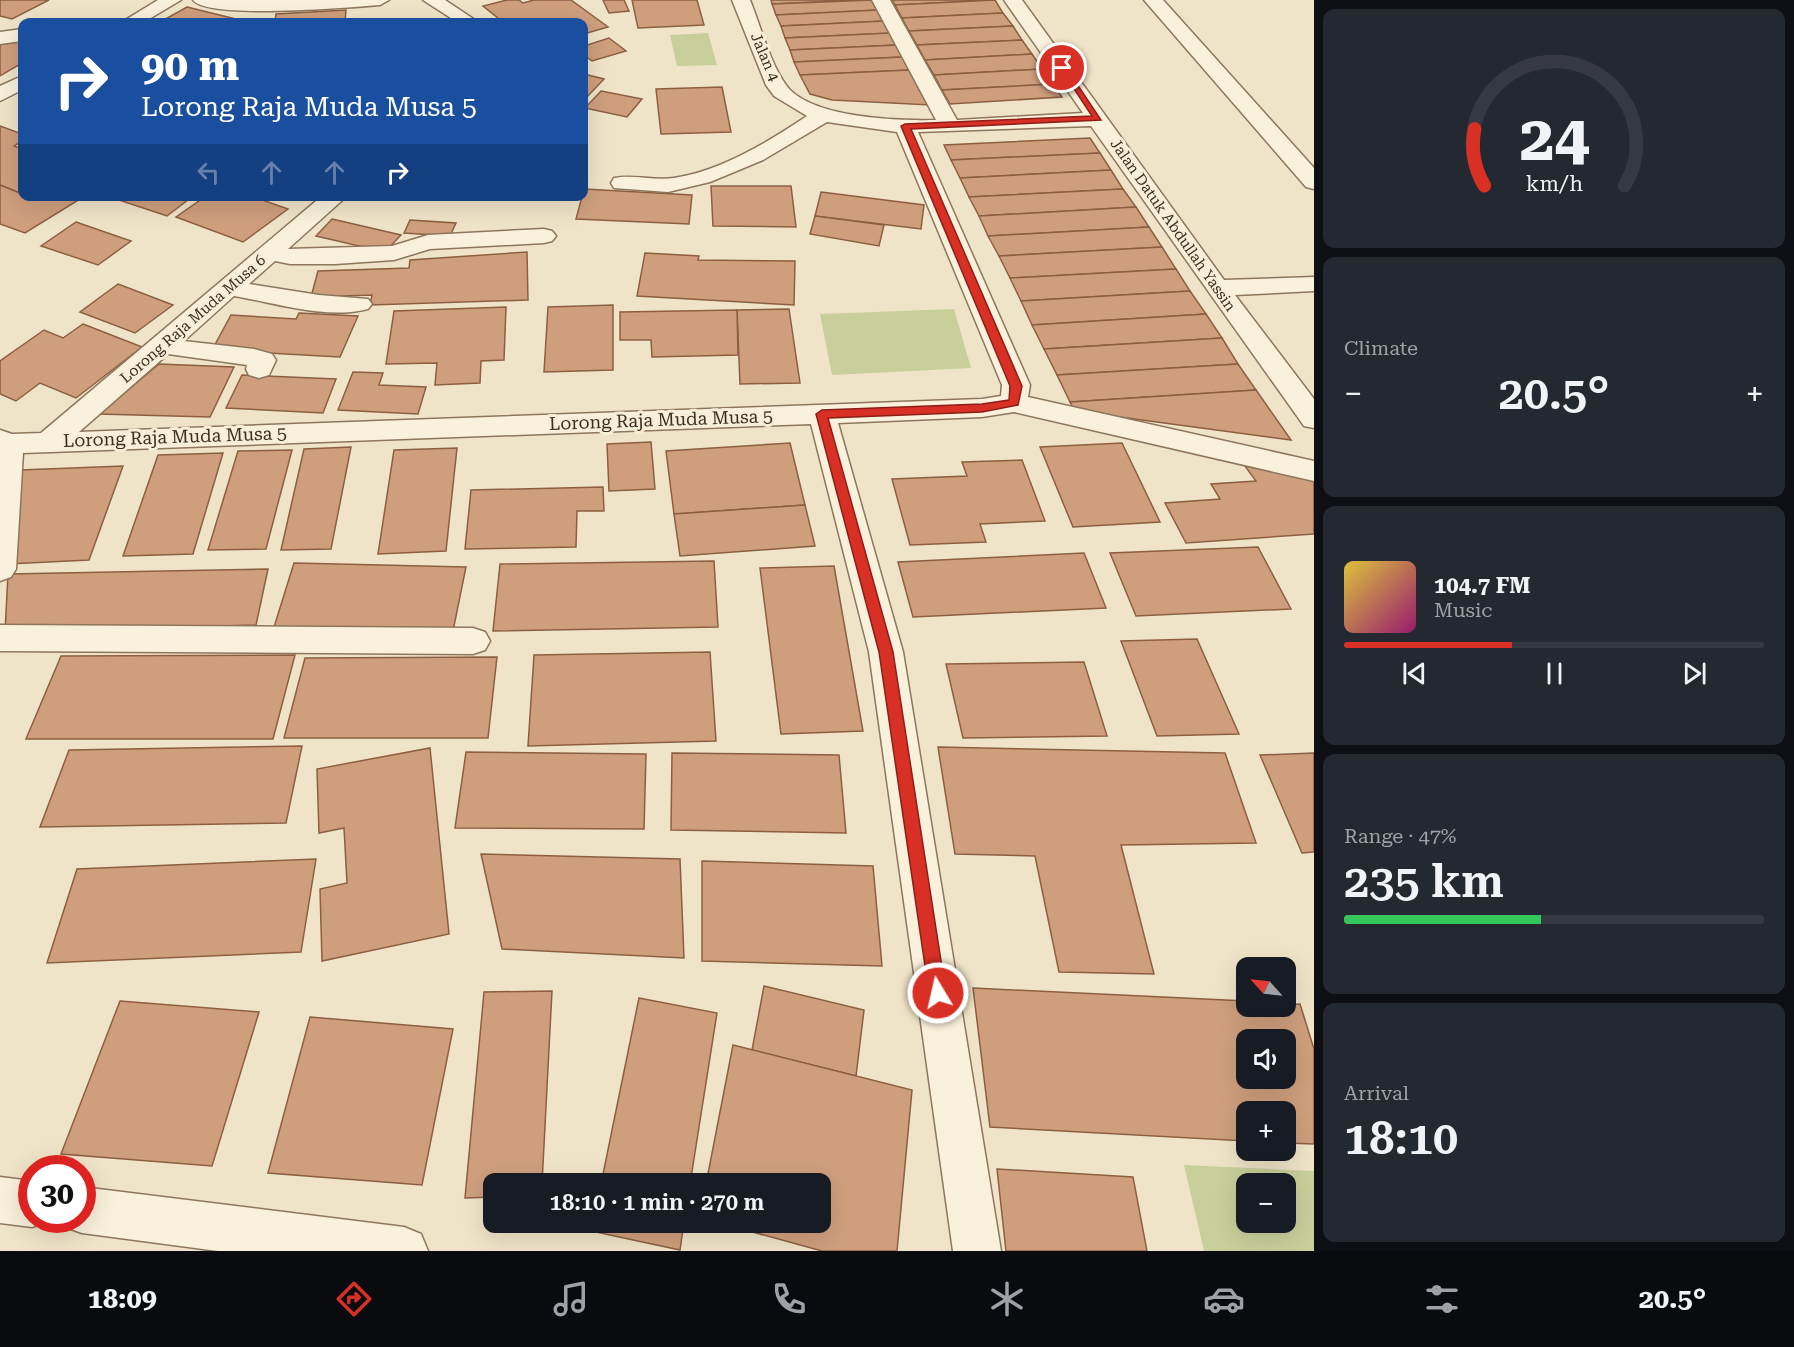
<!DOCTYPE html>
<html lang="en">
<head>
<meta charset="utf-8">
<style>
  :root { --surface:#171b24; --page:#242831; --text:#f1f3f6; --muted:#9ea1a6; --line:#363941; --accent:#d93025 }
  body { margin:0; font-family:"Roboto Serif",serif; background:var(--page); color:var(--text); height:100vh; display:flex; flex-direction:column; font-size:22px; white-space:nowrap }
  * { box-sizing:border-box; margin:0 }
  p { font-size:20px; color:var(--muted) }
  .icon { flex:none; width:33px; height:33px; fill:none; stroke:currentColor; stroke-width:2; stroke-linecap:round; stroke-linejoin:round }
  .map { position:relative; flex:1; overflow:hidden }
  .panel { display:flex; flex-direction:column; gap:9px; padding:9px; background:#0d0f14; width:480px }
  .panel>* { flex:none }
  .guide { position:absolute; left:18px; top:18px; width:570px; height:183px; border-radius:12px; box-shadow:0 6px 24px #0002; background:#1a4fa0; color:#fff; overflow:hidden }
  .needle { width:39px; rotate:297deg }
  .controls { position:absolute; left:1236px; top:957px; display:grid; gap:12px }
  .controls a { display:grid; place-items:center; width:60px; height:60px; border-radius:12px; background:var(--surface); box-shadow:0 6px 24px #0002; font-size:30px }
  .speed { position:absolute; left:18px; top:1155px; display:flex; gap:12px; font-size:30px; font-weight:700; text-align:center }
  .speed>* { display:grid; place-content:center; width:78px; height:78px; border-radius:50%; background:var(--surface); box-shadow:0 6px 24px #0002; line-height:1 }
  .speed .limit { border:9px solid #d22; background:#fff; color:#111 }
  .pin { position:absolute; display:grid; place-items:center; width:51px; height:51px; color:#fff; margin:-26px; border:3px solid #fff; border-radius:50%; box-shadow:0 2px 6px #0007 }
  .me { position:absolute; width:66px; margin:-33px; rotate:351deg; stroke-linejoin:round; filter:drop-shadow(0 0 4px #0008) }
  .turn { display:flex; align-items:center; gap:21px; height:126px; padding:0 24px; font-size:27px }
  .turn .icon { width:78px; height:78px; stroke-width:2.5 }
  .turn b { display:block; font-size:42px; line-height:51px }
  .lanes { display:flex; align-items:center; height:57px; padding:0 24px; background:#0003; justify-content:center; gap:30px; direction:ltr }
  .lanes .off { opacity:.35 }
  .big { font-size:45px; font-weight:600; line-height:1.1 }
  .panel .tile { flex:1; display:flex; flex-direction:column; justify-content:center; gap:9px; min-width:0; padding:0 21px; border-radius:12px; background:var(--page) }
  .panel .dial { align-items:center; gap:0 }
  .dial svg { height:156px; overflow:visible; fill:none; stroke:var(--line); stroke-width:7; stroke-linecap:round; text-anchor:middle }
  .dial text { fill:var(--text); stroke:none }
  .song { display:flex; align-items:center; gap:18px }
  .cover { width:72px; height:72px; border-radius:9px; background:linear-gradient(135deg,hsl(50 70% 55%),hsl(320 70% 35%)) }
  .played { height:6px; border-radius:3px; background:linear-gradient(90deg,var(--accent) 40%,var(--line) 40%) }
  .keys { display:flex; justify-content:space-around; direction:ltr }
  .heat { display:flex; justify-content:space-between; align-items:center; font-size:33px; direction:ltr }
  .charge { height:9px; border-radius:4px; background:linear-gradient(90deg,#34c759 47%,var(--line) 0) }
  .trip { position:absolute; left:483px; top:1173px; width:348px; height:60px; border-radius:12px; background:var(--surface); box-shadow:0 6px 24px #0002; font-weight:600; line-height:60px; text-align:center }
  .dock { display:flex; height:96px; justify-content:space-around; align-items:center; background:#090b0e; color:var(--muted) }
  .dock .icon { width:42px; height:42px }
  .dock .selected { color:var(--accent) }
  .dock b { font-size:27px; color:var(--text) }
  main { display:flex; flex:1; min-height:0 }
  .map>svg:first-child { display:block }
  .green { fill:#c9cf9b; fill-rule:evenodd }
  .building { fill:#cf9f7d; stroke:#8d5f41; stroke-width:1.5; fill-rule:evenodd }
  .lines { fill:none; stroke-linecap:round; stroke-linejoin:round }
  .minor-casing { stroke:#8d765c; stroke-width:3 }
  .minor { fill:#faf1dc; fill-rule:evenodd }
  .route { fill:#d93025; stroke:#8d1f18; stroke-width:1.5 }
  .labels { text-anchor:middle; stroke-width:6; stroke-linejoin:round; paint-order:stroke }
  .far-street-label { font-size:15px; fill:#3d2e20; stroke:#f7eed8 }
  .street-label { font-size:18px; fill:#3d2e20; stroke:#f7eed8 }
</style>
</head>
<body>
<main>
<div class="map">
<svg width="1314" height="1251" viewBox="0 0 1314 1251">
  <rect width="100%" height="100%" fill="#f0e4c8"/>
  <g class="green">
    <path d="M708,33L717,65L677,66L670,35Z"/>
    <path d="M954,309L971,368L832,375L820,314Z"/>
    <path d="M1184,1165L1314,1171V1251H1204ZM1246,1184H1286V1222H1246Z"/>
  </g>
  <g class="building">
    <path d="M0,0H49L12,19L0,16Z"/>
    <path d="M507,0H519L523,3L534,0H571L608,27L584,34V22H503L483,6Z"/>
    <path d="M603,0H624L629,11L609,13Z"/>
    <path d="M632,0H697L704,25L638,28Z"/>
    <path d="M771,0H858L772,4Z"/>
    <path d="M873,0L879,10L776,15L772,4Z"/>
    <path d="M892,0H993L895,5Z"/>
    <path d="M995,0L1003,13L902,18L895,5Z"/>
    <path d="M187,7L248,22H160Z"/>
    <path d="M346,10L345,22H275L276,14Z"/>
    <path d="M879,10L885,21L781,26L776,15Z"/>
    <path d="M1003,13L1013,26L909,31L902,18Z"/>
    <path d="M885,21L891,33L785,38L781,26Z"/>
    <path d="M1013,26L1022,40L917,45L909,31Z"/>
    <path d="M891,33L897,45L790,50L785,38Z"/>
    <path d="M609,38L626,51L592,61L584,55V46Z"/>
    <path d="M1022,40L1032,54L925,60L917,45Z"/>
    <path d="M22,42V63L0,76V44Z"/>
    <path d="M897,45L903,57L794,62L790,50Z"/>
    <path d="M1032,54L1042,69L934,75L925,60Z"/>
    <path d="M903,57L910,70L800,75L794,62Z"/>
    <path d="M1042,69L1053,84L942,90L934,75Z"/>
    <path d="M910,70L930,105L832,100L810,94L800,75Z"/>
    <path d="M584,74L604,79L584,100Z"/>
    <path d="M1053,84L1062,97L950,104L942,90Z"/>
    <path d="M722,87L731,132L661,134L656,89Z"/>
    <path d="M601,91L642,99L627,117L585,108Z"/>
    <path d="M0,126L22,134V141L14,146L22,149V194L0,185Z"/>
    <path d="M1090,138L1100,153L951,160L944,145Z"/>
    <path d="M1100,153L1111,170L960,178L951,160Z"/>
    <path d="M1111,170L1123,189L969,197L960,178Z"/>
    <path d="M0,185L22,194V196H85L25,233L0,224Z"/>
    <path d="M711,186H791L796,227L713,226Z"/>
    <path d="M584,189L692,195L689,224L576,219Z"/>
    <path d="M1123,189L1136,207L979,216L969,197Z"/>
    <path d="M821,192L924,205L921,229L815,216Z"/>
    <path d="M107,196H193L167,216Z"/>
    <path d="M206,196H251L288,209L243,242L176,217Z"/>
    <path d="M1136,207L1149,227L988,236L979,216Z"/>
    <path d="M815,216L884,225L879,246L810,234Z"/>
    <path d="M332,219L401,235L385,252L316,236Z"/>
    <path d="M410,220L456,223L450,236L404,233Z"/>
    <path d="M76,222L131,241L98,265L41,246Z"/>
    <path d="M1149,227L1162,247L999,256L988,236Z"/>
    <path d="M1162,247L1176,269L1010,278L999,256Z"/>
    <path d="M527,252L528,300L370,305L372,295L311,297L318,271L409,268L410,260Z"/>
    <path d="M645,253L699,256L698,260L795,261L794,305L637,296Z"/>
    <path d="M1176,269L1190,291L1021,301L1010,278Z"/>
    <path d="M118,284L173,305L135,333L80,312Z"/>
    <path d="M1190,291L1206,314L1032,325L1021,301Z"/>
    <path d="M613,305V370L544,372L548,307Z"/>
    <path d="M506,307L504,360L481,361L480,383L435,385L437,363L386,364L394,311Z"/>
    <path d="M789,309L800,383L740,384L737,310Z"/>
    <path d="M737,310L738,355L652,357L651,340H620V312Z"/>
    <path d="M299,313L358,316L340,357L212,350L231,315L296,319Z"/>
    <path d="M1206,314L1222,338L1044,349L1032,325Z"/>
    <path d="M83,324L142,347L76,398L40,383L16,401L0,394V361L44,330L63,338Z"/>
    <path d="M1222,338L1238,364L1057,375L1044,349Z"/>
    <path d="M159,364L234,367L210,417L99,414Z"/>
    <path d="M1238,364L1256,390L1070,402L1057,375Z"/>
    <path d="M353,372L383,373L379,385L426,387L418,414L338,410Z"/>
    <path d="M242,375L336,379L323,413L226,408Z"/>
    <path d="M1256,390L1291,440L1075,411L1070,402Z"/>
    <path d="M651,442L655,489L609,491L607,444Z"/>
    <path d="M790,443L805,505L674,514L666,451Z"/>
    <path d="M1122,443L1160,522L1073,527L1040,447Z"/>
    <path d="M351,447L331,549L281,550L304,449Z"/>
    <path d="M457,448L446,551L378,554L394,450Z"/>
    <path d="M292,450L266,549L208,550L238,451Z"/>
    <path d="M223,453L193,554L123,556L158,455Z"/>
    <path d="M1239,458L1314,475V534L1186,543L1165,503L1220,499L1211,484L1256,481Z"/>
    <path d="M1022,460L1045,521L980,524L986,542L910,545L892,479L967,476L962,462Z"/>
    <path d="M123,466L89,560L8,564L20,470Z"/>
    <path d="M603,487L604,511H577L576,547L465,549L471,490Z"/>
    <path d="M805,505L815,546L680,556L674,514Z"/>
    <path d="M1258,547L1291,609L1136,616L1110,553Z"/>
    <path d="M1084,553L1106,608L913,617L898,562Z"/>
    <path d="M714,561L718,627L493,631L500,564Z"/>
    <path d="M294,563L466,567L453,631L274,627Z"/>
    <path d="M834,566L863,731L781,734L760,568Z"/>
    <path d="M268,569L256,625L5,632L8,574Z"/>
    <path d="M1197,639L1239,734L1157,736L1121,641Z"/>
    <path d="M710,652L716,741L528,746L534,655Z"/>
    <path d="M295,655L273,739H26L61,656Z"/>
    <path d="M497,657L488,738H284L305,658Z"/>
    <path d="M1084,662L1107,736L963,738L946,664Z"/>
    <path d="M302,746L286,823L40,827L69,750Z"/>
    <path d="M938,747L1225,753L1256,843L1121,845L1154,974L1059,972L1035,856L955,854Z"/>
    <path d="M430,748L449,934L322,961L320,889L347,883L344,828L319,833L317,769Z"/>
    <path d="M466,752L646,754L644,829L455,828Z"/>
    <path d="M672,753L839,755L846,833L671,830Z"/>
    <path d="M1314,753V852L1302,853L1260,755Z"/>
    <path d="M481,854L680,859L684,958L502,949Z"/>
    <path d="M316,859L301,952L47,963L77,869Z"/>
    <path d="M702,861L873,866L882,966L702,961Z"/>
    <path d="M764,986L864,1010L856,1076L752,1050Z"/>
    <path d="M973,988L1246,1001V1006L1300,1004L1314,1049V1144L1286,1143V1112H1246V1141L990,1127ZM1246,1040H1286V1078H1246Z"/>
    <path d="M552,991L542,1184H494V1197L465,1198L484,992Z"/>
    <path d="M639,998L717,1013L690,1184H601Z"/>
    <path d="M120,1001L259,1012L212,1166L61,1154Z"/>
    <path d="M310,1017L453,1029L422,1185L268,1173Z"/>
    <path d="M733,1045L912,1090L897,1251H822L716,1222H820V1184H706Z"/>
    <path d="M997,1169L1133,1177L1147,1251H1006Z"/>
    <path d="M593,1222H684L680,1250L591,1231Z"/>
  </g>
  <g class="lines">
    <g class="minor-casing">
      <g id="minor">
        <path d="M158,0H181L144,22H122Z"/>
        <path d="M193,0H389L380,5C352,7 207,20 193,0Z"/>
        <path d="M423,0H445L478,22H457Z"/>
        <path d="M732,0H750C761,27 769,61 786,85C809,118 899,121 936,120L872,0H890L957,120L1083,113L1004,0H1022L1224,280L1314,277V291L1235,295L1314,399V428L1304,426L1091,126L918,132L1030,385L1028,397L1314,461V481L1014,412L982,417L838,423L903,652L1001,1251H953L869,652L811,424L23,453L16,569L11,577L0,581V430L12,434L41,433L322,196H347L288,249L392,246L428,235L544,229L552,231L556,236L552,241L544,243L430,249L394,260L335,264H290L275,261L249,284L319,295L368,299L372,304L368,309C326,320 276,303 234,296L184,341L254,349L272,354L276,360L269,375L259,378L249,375L246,369L247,365L168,354L79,432L982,399L1001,396L1002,385L897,132L827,122L763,160L710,182L668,192L614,188L611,183L614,178C633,174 654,181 674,178C721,171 768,142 807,116L774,96L766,85Z"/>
        <path d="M1144,0H1163L1314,168V189L1306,187Z"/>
        <path d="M22,29V41L0,44V32Z"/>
        <path d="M22,76V90L0,101V86Z"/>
        <path d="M0,625L473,628L485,632L490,641L485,650L473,654L0,651Z"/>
        <path d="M0,1177L32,1181V1220L49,1221L32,1227L0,1223Z"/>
        <path d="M82,1187L404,1227L421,1234L428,1251H218L82,1233L65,1227L62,1220H82Z"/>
      </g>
    </g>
    <use href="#minor" class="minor"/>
  </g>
  <path class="route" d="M1059,66H1065L1101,120L911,129L1022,386L1018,405L982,412L828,418L893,652L946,993L944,1000L938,1002L931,1000L929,993L879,652L816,414L822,410L982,404L1009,400L1010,386L901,126L905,124L1092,116Z"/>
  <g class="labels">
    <g class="far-street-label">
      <text transform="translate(765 57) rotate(67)" y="5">Jalan 4</text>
      <text transform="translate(1173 225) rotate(55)" y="5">Jalan Datuk Abdullah Yassin</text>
      <text transform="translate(193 319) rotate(-41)" y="5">Lorong Raja Muda Musa 6</text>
    </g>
    <g class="street-label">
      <text transform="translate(661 420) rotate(-2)" y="6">Lorong Raja Muda Musa 5</text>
      <text transform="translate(175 437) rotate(-2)" y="6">Lorong Raja Muda Musa 5</text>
    </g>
  </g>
</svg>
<div class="controls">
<a><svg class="needle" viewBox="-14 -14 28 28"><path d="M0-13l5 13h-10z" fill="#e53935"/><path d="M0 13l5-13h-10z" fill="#9ea1a6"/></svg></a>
<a><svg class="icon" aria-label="sound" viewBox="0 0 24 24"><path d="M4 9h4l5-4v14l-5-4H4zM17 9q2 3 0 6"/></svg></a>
<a>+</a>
<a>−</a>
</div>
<div class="speed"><div class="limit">30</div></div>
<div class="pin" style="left:1062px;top:68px;background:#d93025"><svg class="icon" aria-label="arrive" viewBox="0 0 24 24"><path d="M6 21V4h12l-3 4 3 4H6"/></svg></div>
<svg class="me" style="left:938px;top:993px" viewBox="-20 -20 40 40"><circle r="17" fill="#d93025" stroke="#fff" stroke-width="3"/><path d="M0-11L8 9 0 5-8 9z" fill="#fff"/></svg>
<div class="trip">18:10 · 1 min · 270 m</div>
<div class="guide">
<div class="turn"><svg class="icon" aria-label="right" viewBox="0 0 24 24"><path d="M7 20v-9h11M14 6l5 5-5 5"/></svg><div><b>90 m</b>Lorong Raja Muda Musa 5</div></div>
<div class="lanes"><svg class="icon off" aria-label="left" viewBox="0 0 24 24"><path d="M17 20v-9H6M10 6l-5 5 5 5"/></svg><svg class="icon off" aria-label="ahead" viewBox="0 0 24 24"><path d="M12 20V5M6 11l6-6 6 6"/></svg><svg class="icon off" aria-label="ahead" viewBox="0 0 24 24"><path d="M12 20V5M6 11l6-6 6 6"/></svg><svg class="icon" aria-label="right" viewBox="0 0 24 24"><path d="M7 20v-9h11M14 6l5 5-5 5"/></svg></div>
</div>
</div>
<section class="panel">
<div class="tile dial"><svg viewBox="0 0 100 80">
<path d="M14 69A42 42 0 1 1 86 69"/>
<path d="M14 69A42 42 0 0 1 9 40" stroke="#d93025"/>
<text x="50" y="56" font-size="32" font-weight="700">24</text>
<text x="50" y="72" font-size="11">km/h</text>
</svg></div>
<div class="tile"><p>Climate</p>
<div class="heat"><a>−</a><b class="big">20.5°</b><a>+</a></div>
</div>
<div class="tile">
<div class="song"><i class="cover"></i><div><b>104.7 FM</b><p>Music</p></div></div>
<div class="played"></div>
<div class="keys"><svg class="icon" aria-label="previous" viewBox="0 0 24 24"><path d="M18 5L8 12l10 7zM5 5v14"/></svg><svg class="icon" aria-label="pause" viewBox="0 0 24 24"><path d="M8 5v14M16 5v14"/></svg><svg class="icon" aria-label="next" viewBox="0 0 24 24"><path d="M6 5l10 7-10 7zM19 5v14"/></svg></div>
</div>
<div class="tile"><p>Range · 47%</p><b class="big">235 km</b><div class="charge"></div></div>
<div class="tile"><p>Arrival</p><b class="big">18:10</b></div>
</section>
</main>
<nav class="dock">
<b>18:09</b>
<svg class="icon selected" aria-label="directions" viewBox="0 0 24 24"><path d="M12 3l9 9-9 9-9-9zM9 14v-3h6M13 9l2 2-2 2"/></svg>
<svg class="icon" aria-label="music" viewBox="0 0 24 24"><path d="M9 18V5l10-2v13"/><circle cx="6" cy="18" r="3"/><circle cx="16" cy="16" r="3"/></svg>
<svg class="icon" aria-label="phone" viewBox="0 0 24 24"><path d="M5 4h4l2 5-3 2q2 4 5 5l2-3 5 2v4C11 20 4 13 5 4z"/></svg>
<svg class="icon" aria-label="climate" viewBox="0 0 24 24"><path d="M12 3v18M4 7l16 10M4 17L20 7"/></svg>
<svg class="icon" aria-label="car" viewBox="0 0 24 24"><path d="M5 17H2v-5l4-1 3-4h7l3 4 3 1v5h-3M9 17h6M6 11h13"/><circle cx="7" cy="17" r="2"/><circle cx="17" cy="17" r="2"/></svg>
<svg class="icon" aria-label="filters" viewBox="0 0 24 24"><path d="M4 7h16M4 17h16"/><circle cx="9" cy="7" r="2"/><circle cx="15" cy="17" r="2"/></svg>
<b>20.5°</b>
</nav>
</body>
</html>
